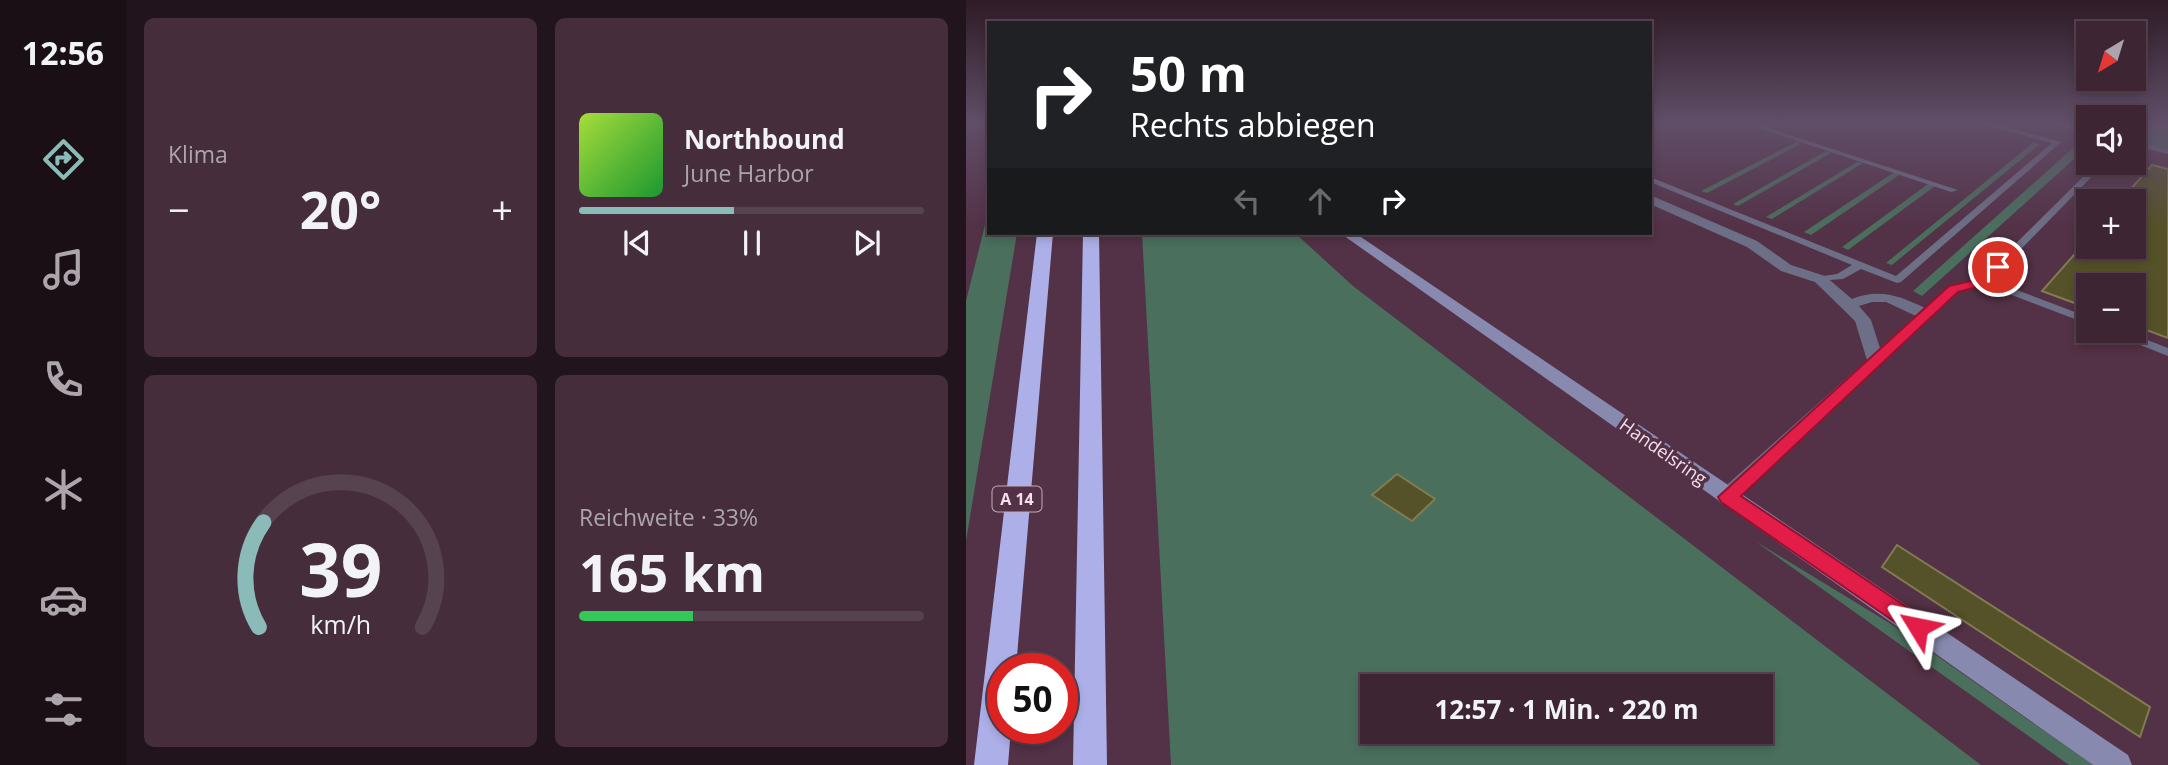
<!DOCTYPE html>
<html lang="de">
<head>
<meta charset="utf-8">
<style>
  :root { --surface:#3e2534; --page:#452d3c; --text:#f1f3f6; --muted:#ada5ac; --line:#57424f; --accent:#8bbbb9 }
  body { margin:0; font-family:"Open Sans",sans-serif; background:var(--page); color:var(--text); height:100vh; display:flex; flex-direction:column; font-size:26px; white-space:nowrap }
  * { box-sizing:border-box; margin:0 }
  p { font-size:23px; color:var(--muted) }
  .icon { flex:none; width:38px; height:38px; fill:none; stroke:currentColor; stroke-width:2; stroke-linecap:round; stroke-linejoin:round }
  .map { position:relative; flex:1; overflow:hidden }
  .panel { display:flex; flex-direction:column; gap:18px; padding:18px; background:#22141d; width:840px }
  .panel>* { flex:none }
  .top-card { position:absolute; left:21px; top:21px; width:665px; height:214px; border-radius:0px; box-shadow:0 4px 10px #0003,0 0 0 2px var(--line); background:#202124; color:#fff; overflow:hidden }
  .needle { width:46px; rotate:218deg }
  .fabs { position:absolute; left:1110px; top:21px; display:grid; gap:14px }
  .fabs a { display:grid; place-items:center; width:70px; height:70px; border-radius:0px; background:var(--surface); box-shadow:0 4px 10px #0003,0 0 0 2px var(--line); font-size:35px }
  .speed { position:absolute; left:21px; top:653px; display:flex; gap:14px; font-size:35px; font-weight:700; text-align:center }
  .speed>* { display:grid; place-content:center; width:91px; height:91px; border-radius:50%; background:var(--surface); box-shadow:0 4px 10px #0003,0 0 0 2px var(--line); line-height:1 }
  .speed .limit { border:10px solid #d22; background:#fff; color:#111 }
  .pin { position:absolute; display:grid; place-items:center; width:60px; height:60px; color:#fff; margin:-30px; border:4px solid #fff; border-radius:50%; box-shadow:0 2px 7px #0007 }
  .me { position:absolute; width:77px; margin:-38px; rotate:305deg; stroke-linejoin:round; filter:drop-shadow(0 0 5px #0008) }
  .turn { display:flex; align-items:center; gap:24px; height:147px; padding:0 28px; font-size:32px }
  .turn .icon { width:91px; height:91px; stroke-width:2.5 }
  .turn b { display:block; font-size:49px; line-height:60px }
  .lanes { display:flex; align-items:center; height:66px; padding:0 28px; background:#0003; justify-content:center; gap:35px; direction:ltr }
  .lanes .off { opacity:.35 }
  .big { font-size:52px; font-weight:700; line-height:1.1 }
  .panel .card { flex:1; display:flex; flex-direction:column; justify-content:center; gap:10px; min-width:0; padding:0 24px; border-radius:10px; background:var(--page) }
  .panel .dial { align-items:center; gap:0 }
  .dial svg { height:182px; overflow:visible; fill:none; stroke:var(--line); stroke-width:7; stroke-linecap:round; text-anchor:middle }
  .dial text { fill:var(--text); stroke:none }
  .song { display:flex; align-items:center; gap:21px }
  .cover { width:84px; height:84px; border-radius:10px; background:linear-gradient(135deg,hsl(80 70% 55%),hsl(130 70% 35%)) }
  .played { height:7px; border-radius:4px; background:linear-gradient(90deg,var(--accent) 45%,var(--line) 45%) }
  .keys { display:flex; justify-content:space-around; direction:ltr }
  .heat { display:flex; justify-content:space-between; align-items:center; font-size:38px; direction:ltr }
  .charge { height:10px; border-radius:5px; background:linear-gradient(90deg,#34c759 33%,var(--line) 0) }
  .panel .tiles { flex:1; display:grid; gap:18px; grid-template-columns:repeat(2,1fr) }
  .trip { position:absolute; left:394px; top:674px; width:413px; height:70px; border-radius:0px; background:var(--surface); box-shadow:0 4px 10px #0003,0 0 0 2px var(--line); font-weight:700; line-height:70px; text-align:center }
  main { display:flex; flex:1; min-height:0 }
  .dock { display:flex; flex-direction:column; width:126px; justify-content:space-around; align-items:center; background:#190f15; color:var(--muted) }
  .dock .icon { width:49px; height:49px }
  .dock .selected { color:var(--accent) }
  .dock b { font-size:32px; color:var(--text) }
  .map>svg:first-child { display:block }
  .green { fill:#4a6f5d; fill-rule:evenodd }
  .building { fill:#555128; stroke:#817c52; stroke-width:2 }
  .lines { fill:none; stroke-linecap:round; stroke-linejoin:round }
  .service { fill:#6d6f86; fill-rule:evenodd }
  .minor { fill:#6d6f86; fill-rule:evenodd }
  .secondary { fill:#8789ae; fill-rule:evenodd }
  .motorway { fill:#adb0e8; fill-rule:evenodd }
  .route { fill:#e11d48; stroke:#92132f; stroke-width:2 }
  .labels { text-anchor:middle; stroke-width:7; stroke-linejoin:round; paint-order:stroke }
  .shield { fill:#533146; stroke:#c4abba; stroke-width:2 }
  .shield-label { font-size:16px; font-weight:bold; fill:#f5dfeb }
  .street-label { font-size:18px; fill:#f5dfeb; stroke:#533146 }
</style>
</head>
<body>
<main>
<nav class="dock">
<b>12:56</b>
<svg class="icon selected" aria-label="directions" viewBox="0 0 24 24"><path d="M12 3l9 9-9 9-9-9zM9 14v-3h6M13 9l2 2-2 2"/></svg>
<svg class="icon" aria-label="music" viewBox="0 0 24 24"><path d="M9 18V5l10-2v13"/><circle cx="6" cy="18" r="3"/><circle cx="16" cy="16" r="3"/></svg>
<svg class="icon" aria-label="phone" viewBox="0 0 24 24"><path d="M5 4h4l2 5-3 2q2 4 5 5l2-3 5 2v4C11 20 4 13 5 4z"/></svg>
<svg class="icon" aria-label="climate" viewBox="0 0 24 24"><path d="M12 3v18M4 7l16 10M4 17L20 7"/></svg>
<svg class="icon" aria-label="car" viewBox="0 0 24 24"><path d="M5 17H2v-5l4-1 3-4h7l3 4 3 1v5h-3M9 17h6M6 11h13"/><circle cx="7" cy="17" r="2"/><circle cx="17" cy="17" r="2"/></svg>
<svg class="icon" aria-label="filters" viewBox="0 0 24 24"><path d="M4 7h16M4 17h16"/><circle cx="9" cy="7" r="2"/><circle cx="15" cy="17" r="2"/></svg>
</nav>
<section class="panel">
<div class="tiles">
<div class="card"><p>Klima</p>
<div class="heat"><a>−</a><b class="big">20°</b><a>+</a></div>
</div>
<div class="card">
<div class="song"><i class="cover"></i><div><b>Northbound</b><p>June Harbor</p></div></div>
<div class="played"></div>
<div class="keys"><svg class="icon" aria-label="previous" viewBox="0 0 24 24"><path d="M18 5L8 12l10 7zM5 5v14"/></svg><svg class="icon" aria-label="pause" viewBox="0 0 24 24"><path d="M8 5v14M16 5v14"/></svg><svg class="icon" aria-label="next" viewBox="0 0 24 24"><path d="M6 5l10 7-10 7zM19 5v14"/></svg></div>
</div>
<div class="card dial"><svg viewBox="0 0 100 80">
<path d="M14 69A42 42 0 1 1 86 69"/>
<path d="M14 69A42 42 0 0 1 16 23" stroke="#8bbbb9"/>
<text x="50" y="56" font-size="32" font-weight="700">39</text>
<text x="50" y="72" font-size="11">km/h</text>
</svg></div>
<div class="card"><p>Reichweite · 33%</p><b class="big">165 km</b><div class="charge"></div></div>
</div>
</section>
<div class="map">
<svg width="1202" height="765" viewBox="0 0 1202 765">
  <rect width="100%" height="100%" fill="#533146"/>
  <g class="green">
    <path d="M1167,123H1202V150L1167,141Z"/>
    <path d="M830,142L835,144L741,193L735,191Z"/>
    <path d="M1068,142L1074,144L926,265L920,263Z"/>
    <path d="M1107,148L1117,151L956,296L947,291Z"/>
    <path d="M860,151L865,153L772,206L767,204Z"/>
    <path d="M891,162L897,163L806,219L800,217Z"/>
    <path d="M927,173L933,175L845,235L838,232Z"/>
    <path d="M962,184L969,186L882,250L876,247Z"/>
    <path d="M23,209V233H51L0,541V301Z"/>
    <path d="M176,233H329L387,286L1015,765H205ZM406,686H794V732H406Z"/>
    <path d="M789,541L930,627L1127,765H1103Z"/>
  </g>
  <g class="building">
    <path d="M1186,165L1202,169V338L1167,325V285H1122V308L1076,291L1115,247H1167V201H1154Z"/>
    <path d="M431,474L469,499L446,521L406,495Z"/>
    <path d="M931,545L1184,707L1174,737L916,567Z"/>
  </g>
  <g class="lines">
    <g class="service">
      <path d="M777,123H787L992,190L985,192Z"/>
      <path d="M1014,123H1026L1095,142L935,282L931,283L895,269L877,279L850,281V277L871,274L886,265L684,182V177L930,276L1086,143Z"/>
      <path d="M1082,123H1094L1122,130V134Z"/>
      <path d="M1167,141L1202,150V154L1167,145Z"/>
      <path d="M1131,163H1139L1025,280L1122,317V324L1017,284L991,291L972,310H964L963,308L964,306L983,287L1014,279Z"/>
      <path d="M1142,331H1158L1202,348V356L1144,333Z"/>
    </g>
    <path class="minor" d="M684,195L791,241L825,265L859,276L886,299C913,288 934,296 959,308L968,303L976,308L768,503L761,505L754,503L751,497L754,491L901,360L889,321L849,282L815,271L781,247L684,204ZM906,302H920L950,316L914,348L905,320L893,306Z"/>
    <path class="secondary" d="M374,233H389L1162,755L1166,765H1127Z"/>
    <g class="motorway">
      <path d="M71,233H87L50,668H37V728H45L42,765H8Z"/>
      <path d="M117,233H133L141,765H107Z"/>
    </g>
  </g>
  <linearGradient id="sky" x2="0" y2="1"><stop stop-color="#2e1b26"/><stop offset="0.53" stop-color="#604e68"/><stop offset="1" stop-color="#604e68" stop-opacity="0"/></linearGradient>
  <rect width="1202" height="230" fill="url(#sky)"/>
  <path class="route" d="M1032,263L1039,267L1023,284L992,292L775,496L960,620L964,627L960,635L952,638L755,502L752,497L983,286L1013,279Z"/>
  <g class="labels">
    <rect class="shield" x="26.5" y="486.5" width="49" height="25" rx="5"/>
    <g class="shield-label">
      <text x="51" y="505">A 14</text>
    </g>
    <g class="street-label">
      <text transform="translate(697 452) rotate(35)" y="6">Handelsring</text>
    </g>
  </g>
</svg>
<div class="fabs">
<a><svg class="needle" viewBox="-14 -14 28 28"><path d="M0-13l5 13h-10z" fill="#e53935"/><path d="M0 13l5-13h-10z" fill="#ada5ac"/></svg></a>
<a><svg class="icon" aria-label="sound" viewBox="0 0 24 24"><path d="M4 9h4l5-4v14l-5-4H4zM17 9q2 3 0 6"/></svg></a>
<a>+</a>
<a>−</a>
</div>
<div class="speed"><div class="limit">50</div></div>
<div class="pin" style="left:1032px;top:267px;background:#d93025"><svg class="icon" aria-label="arrive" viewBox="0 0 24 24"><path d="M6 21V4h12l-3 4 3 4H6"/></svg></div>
<svg class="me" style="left:952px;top:627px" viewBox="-20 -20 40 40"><path d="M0-17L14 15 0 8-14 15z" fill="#e11d48" stroke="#fff" stroke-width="4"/></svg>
<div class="trip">12:57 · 1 Min. · 220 m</div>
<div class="top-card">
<div class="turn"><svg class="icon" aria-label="right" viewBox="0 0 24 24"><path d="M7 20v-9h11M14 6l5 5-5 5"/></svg><div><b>50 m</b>Rechts abbiegen</div></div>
<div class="lanes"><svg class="icon off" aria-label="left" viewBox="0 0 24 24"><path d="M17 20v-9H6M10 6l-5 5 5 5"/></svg><svg class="icon off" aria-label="ahead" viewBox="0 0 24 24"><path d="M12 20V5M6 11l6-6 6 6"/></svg><svg class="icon" aria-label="right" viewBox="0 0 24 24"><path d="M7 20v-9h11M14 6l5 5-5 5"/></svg></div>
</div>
</div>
</main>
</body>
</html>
